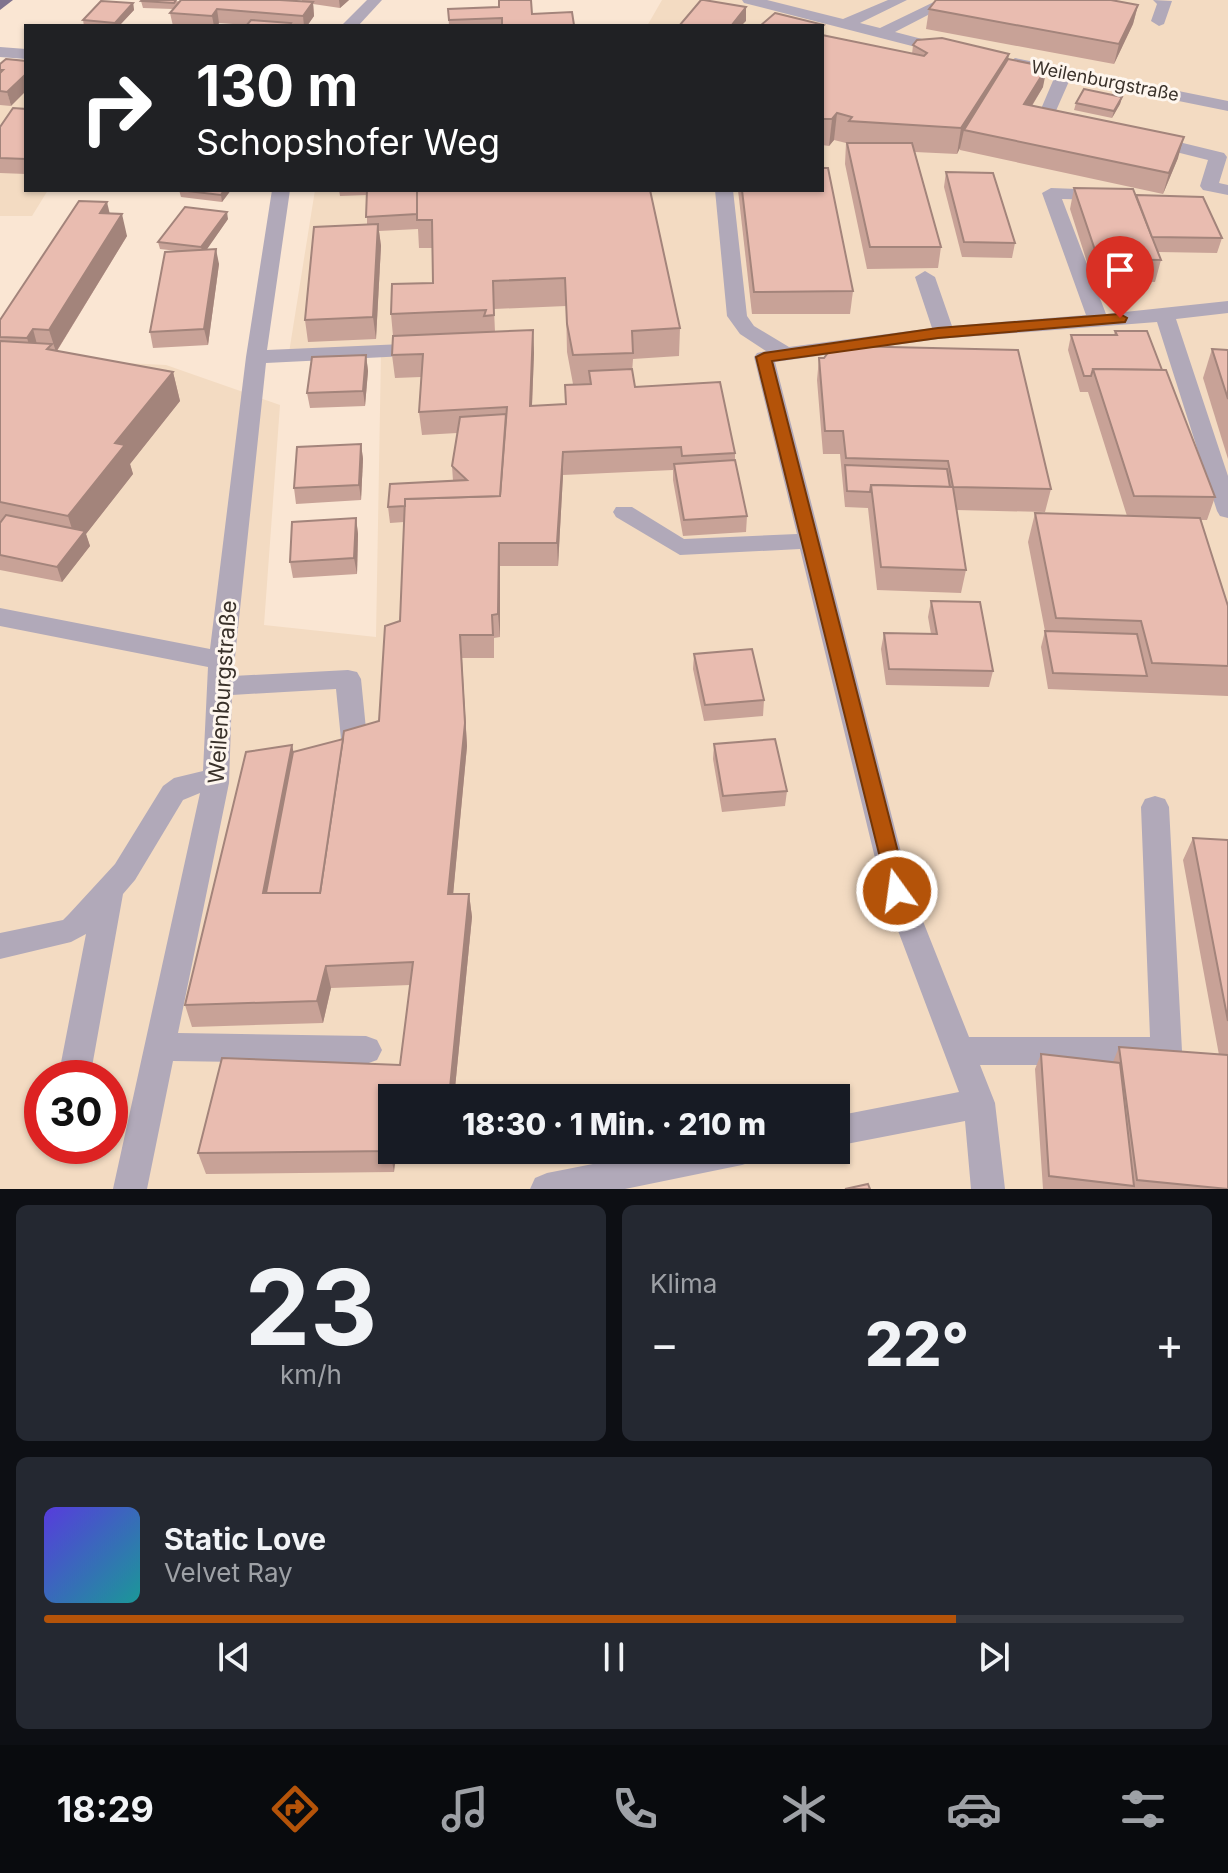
<!DOCTYPE html>
<html lang="de">
<head>
<meta charset="utf-8">
<style>
  :root { --surface:#171b24; --page:#242831; --text:#f1f3f6; --muted:#9ea1a6; --line:#363941; --accent:#b45309 }
  body { margin:0; font-family:Inter,sans-serif; background:var(--page); color:var(--text); height:100vh; display:flex; flex-direction:column; font-size:30px; white-space:nowrap }
  * { box-sizing:border-box; margin:0 }
  p { font-size:26px; color:var(--muted) }
  .icon { flex:none; width:44px; height:44px; fill:none; stroke:currentColor; stroke-width:2; stroke-linecap:round; stroke-linejoin:round }
  .map { position:relative; height:1189px; overflow:hidden }
  .sheet { display:flex; flex-direction:column; gap:16px; padding:16px; background:#0d0f14; flex:1 }
  .sheet>* { flex:none }
  .top-card { position:absolute; left:24px; top:24px; width:800px; height:168px; border-radius:0px; box-shadow:0 2px 6px #0004; background:#202124; color:#fff; overflow:hidden }
  .speed { position:absolute; left:24px; top:1060px; display:flex; gap:16px; font-size:40px; font-weight:700; text-align:center }
  .speed>* { display:grid; place-content:center; width:104px; height:104px; border-radius:50%; background:var(--surface); box-shadow:0 2px 6px #0004; line-height:1 }
  .speed .limit { border:12px solid #d22; background:#fff; color:#111 }
  .pin { position:absolute; display:grid; place-items:center; width:68px; height:68px; color:#fff; margin:-82px -34px; border-radius:50% 50% 50% 0; rotate:-45deg; box-shadow:0 0 8px #0007 }
  .pin .icon { rotate:45deg }
  .me { position:absolute; width:88px; margin:-44px; rotate:346deg; stroke-linejoin:round; filter:drop-shadow(0 0 6px #0008) }
  .turn { display:flex; align-items:center; gap:28px; height:168px; padding:0 40px; font-size:36px }
  .turn .icon { width:104px; height:104px; stroke-width:2.5 }
  .turn b { display:block; font-size:56px; line-height:68px }
  .big { font-size:60px; font-weight:800; line-height:1.1 }
  .sheet .card { flex:1; display:flex; flex-direction:column; justify-content:center; gap:12px; min-width:0; padding:0 28px; border-radius:12px; background:var(--page) }
  .sheet .dial { align-items:center; gap:0 }
  .dial b { font-size:104px; line-height:1 }
  .song { display:flex; align-items:center; gap:24px }
  .cover { width:96px; height:96px; border-radius:12px; background:linear-gradient(135deg,hsl(250 70% 55%),hsl(180 70% 35%)) }
  .played { height:8px; border-radius:4px; background:linear-gradient(90deg,var(--accent) 80%,var(--line) 80%) }
  .keys { display:flex; justify-content:space-around; direction:ltr }
  .heat { display:flex; justify-content:space-between; align-items:center; font-size:44px; direction:ltr }
  .sheet .tiles { flex:1; display:grid; gap:16px; grid-template-columns:1fr 1fr }
  .card:last-child { grid-column:span 2 }
  .trip { position:absolute; left:378px; top:1084px; width:472px; height:80px; border-radius:0px; background:var(--surface); box-shadow:0 2px 6px #0004; font-weight:800; line-height:80px; text-align:center }
  .menu { display:flex; height:128px; justify-content:space-around; align-items:center; background:#090b0e; color:var(--muted) }
  .menu .icon { width:56px; height:56px }
  .menu .active { color:var(--accent) }
  .menu b { font-size:36px; color:var(--text) }
  .map>svg:first-child { display:block }
  .built { fill:#f3dbc2; fill-rule:evenodd }
  .lines { fill:none; stroke-linecap:round; stroke-linejoin:round }
  .minor { fill:#b1a9b9; fill-rule:evenodd }
  .major { fill:#80738f; fill-rule:evenodd }
  .wall { fill:#c8a297; fill-rule:evenodd }
  .shaded-wall { fill:#a3847b }
  .building { fill:#e9bcb0; stroke:#a3847b; stroke-width:2 }
  .route { fill:#b45309; stroke:#753606; stroke-width:2 }
  .labels { text-anchor:middle; stroke-width:6; stroke-linejoin:round; paint-order:stroke }
  .far-street-label { font-size:18px; fill:#39312a; stroke:#fef6ee }
  .street-label { font-size:22px; fill:#39312a; stroke:#fef6ee }
</style>
</head>
<body>
<div class="map">
<svg width="1228" height="1189" viewBox="0 0 1228 1189">
  <rect width="100%" height="100%" fill="#fae6d3"/>
  <g class="built">
    <path d="M662,0H1228V1189H0V357L166,365L280,405L264,625L376,637L381,353L288,359L315,190H822V26H647ZM42,1078H110V1146H42ZM392,1098H836V1150H392Z"/>
    <path d="M0,66L26,68V190H48L32,216H0Z"/>
  </g>
  <g class="lines">
    <g class="minor">
      <path d="M367,0H382L358,26H341Z"/>
      <path d="M742,0H767L843,19L888,0H907L860,23L880,28L938,0H957L895,32L953,47L955,50L947,55L744,3Z"/>
      <path d="M1153,0L1172,1L1164,24L1159,26L1151,21L1157,4Z"/>
      <path d="M0,47L26,49V59L0,57Z"/>
      <path d="M1015,58L1228,101V111L1070,79L1055,113L1077,118L1079,122L1071,127L1040,120L1038,116L1055,76L1009,66L1007,63Z"/>
      <path d="M1150,135L1224,153L1227,157L1219,183L1228,185V195L1203,190L1200,186L1208,160L1144,144L1142,140Z"/>
      <path d="M1051,188L1105,190L1114,195L1105,200L1062,199L1106,314L1228,301V313L1176,319L1228,476V518L1220,516L1217,511L1157,322L938,339L775,362L911,891L969,1037H1150L1141,807L1145,799L1155,796L1165,799L1169,807L1182,1051L1177,1061L1166,1065H980L995,1103L1005,1189H971L965,1121L836,1146V1116L959,1092L883,891L800,549L680,555L616,517L613,512L616,507H632L684,539L797,534L754,357L757,353L766,351L740,334L727,316L715,190H733L747,316L754,326L789,347L932,328L915,277L925,271L935,277L952,326L1086,315L1042,193Z"/>
      <path d="M272,190H290L267,350L426,343L436,349L426,355L266,363L233,676L348,670L357,672L361,679L367,739L363,746L354,749L345,746L341,739L336,689L232,695L229,783L178,1033L366,1036L377,1040L382,1050L377,1060L366,1064L173,1061L147,1189H113L200,793L183,800L135,880L123,894L90,1078H58L86,934L71,942L0,959V933L63,920L69,914L115,864L163,786L174,778L203,771L208,667L0,626V608L210,649L246,357Z"/>
      <path d="M664,1150H758L754,1161L742,1165L625,1189H530L535,1178L547,1173Z"/>
    </g>
    <path class="major" d="M0,0H13L0,10Z"/>
  </g>
  <g class="wall">
    <path d="M302,0H349L340,8L313,4L314,16L307,26H246L247,25L219,23L217,26H173L170,13L173,9L143,8L141,1L302,2Z"/>
    <path d="M133,3L134,10L119,26H84L83,20Z"/>
    <path d="M1138,5L1133,24L1114,64L926,29L929,9Z"/>
    <path d="M448,9L532,14L572,12L574,26H449Z"/>
    <path d="M822,26L823,36L912,54L913,45L1008,59L1043,87L1032,106L1178,158L1163,194L960,150V148L957,154L915,152L941,247L938,268L867,269L845,164L846,143L834,140L829,146L822,145Z"/>
    <path d="M0,64L11,106L0,105Z"/>
    <path d="M1122,97L1120,104L1112,118L1074,110L1076,103Z"/>
    <path d="M26,109V174L0,173V127Z"/>
    <path d="M946,172L1015,243L1012,258L962,257L944,187Z"/>
    <path d="M1074,188L1136,195L1222,238L1217,253L1158,252L1161,260L1155,282L1093,281L1070,209Z"/>
    <path d="M179,190H231L222,202L181,197Z"/>
    <path d="M339,190H650L680,328L679,356L633,359L632,373L635,387L735,453V460L747,516L746,532L683,536L673,480V470L563,475L558,566H500V637L494,638V658H462L467,746L453,894H469L472,917L454,1098H392L394,1172L206,1174L198,1153L400,1065L410,985L331,988L323,1023L192,1027L185,1005L292,745L293,752L343,739L379,721L400,621L404,522L390,523L388,507L453,481L452,466L457,433L422,435L419,412L421,377L395,378L392,355L393,336L391,314L433,283L432,248H419L418,229L379,231L381,246L376,339L308,342L305,320L367,225V195L340,196ZM566,306L567,352L573,384L589,383L565,385V404L532,406L534,353L533,330L495,332L494,309Z"/>
    <path d="M738,190H822L853,291L850,314H752Z"/>
    <path d="M110,213L127,236L57,351L173,372L180,401L130,464L133,474L86,534L90,546L62,582L0,570V320Z"/>
    <path d="M228,219L206,250L219,264L208,345L153,348L150,332L177,251L160,249L158,242Z"/>
    <path d="M1115,331L1162,370L1215,497L1207,520H1200L1228,607V696L1048,689L1041,647L1045,631L1028,542L1035,513L1127,516L1088,392H1080L1068,350L1071,335H1114Z"/>
    <path d="M846,346L1051,489L1045,512L956,510L966,570L961,593L877,590L868,508L845,507L840,454H823L817,380L819,358H824L845,350Z"/>
    <path d="M1212,349L1228,350V459L1203,378Z"/>
    <path d="M366,355L368,371L365,406L310,408L307,393Z"/>
    <path d="M361,444L363,459L361,500L296,504L294,488Z"/>
    <path d="M356,518L358,534L357,574L293,578L290,562Z"/>
    <path d="M931,601L993,671L989,687L886,685L881,649L884,633L931,634L928,617Z"/>
    <path d="M694,654L764,700L763,716L704,721L693,669Z"/>
    <path d="M714,744L787,791L785,806L722,812L713,759Z"/>
    <path d="M1193,838L1228,840V1189H1043L1035,1069L1041,1054L1113,1062L1119,1047L1219,1055L1183,860Z"/>
  </g>
  <g class="shaded-wall">
    <path d="M339,0H349L340,8Z"/>
    <path d="M313,2L314,16L307,26H304L303,16Z"/>
    <path d="M133,3L134,10L119,26H115V23Z"/>
    <path d="M1138,5L1133,24L1114,64L1119,44Z"/>
    <path d="M746,7V21L741,26H731Z"/>
    <path d="M217,9L219,23L217,26H214L212,16Z"/>
    <path d="M1009,54L1005,80L964,130L960,148L957,154L961,128Z"/>
    <path d="M1047,67L1043,87L1020,125L1024,104Z"/>
    <path d="M26,74V91L11,106L7,92Z"/>
    <path d="M1122,97L1120,104L1112,118L1114,111Z"/>
    <path d="M837,113L834,140L829,146L832,119Z"/>
    <path d="M1184,137L1178,158L1163,194L1169,173Z"/>
    <path d="M224,190H231L222,202L221,195Z"/>
    <path d="M107,202L112,223L100,213Z"/>
    <path d="M227,212L228,219L203,255L201,247Z"/>
    <path d="M122,214L127,236L56,352L49,330Z"/>
    <path d="M378,224L381,246L376,339L373,317Z"/>
    <path d="M216,249L219,264L208,345L204,329Z"/>
    <path d="M33,329L39,352L34,361L27,338Z"/>
    <path d="M533,330L534,353L531,428L530,406Z"/>
    <path d="M366,355L368,371L365,406L363,391Z"/>
    <path d="M173,372L180,401L130,464L133,474L86,534L90,546L62,582L57,567L76,542L68,516L115,443Z"/>
    <path d="M361,444L363,459L361,500L359,485Z"/>
    <path d="M563,452V475L558,566L557,543Z"/>
    <path d="M356,518L358,534L357,574L354,558Z"/>
    <path d="M499,543L500,566V637L498,614Z"/>
    <path d="M460,635L467,746L451,917L448,894Z"/>
    <path d="M292,745L297,768L271,900L263,893Z"/>
    <path d="M469,894L472,917L454,1098H449Z"/>
    <path d="M326,966L331,988L323,1023L317,1001Z"/>
    <path d="M392,1136V1150H397L394,1172L390,1151Z"/>
  </g>
  <g class="building">
    <path d="M142,0H176L174,3L141,1Z"/>
    <path d="M181,0H280L313,2L303,16L217,9L212,16L170,13Z"/>
    <path d="M499,0H531L532,14L572,12L574,25L502,26V18L449,20L448,9L499,7Z"/>
    <path d="M701,0H704L746,7L731,26H679Z"/>
    <path d="M936,0H1111L1138,5L1119,44L929,9Z"/>
    <path d="M101,1L133,3L115,23L83,20Z"/>
    <path d="M775,13L824,25L822,27L760,26Z"/>
    <path d="M251,20L291,23L289,26H246Z"/>
    <path d="M822,35L924,56L927,53L913,45L917,40L942,38L1009,54L961,128L849,121L852,117L837,113L832,119H822Z"/>
    <path d="M6,59L26,61V74L7,92L0,91V73L3,70H0V64Z"/>
    <path d="M1008,59L1047,67L1024,104L1184,137L1169,173L964,130Z"/>
    <path d="M1084,89L1122,97L1114,111L1076,103Z"/>
    <path d="M13,108L26,109V159L0,158V127Z"/>
    <path d="M847,143H912L941,247H870Z"/>
    <path d="M822,168H828L853,291L754,292L742,190H822Z"/>
    <path d="M946,172L993,173L1015,243L964,242Z"/>
    <path d="M1074,188L1133,189L1161,260L1098,259Z"/>
    <path d="M179,190H224L221,195Z"/>
    <path d="M367,190H417V214L366,217Z"/>
    <path d="M417,190H650L680,328L632,331L633,353L573,355L567,324L565,278L493,281L494,315L484,316L486,310L391,314L392,284L433,283L432,220H417Z"/>
    <path d="M1136,195L1203,197L1222,238L1152,237Z"/>
    <path d="M79,201L107,202L100,213L122,214L49,330L33,329L27,338L0,337V320Z"/>
    <path d="M185,207L227,212L201,247L158,242Z"/>
    <path d="M378,224L373,317L305,320L314,227Z"/>
    <path d="M216,249L204,329L150,332L165,252Z"/>
    <path d="M533,330L530,406L566,404L565,385L591,384L589,371L632,369L635,387L720,382L735,453L682,456L681,447L563,452L557,543H499L498,614L492,615L493,635H460L465,723L448,894H469L449,1098H392V1136L390,1151L198,1153L222,1058L400,1065L413,962L326,966L317,1001L185,1005L246,752L292,745L263,893H320L344,731L379,721L385,626L400,621L405,499L500,496L507,407L419,412L423,354L392,355L393,336Z"/>
    <path d="M1115,331H1147L1162,370L1093,369L1091,376H1084L1071,335H1117Z"/>
    <path d="M0,341L52,344L47,349L173,372L115,443L125,445L68,516L0,502Z"/>
    <path d="M846,346L1018,350L1051,489L953,487L948,461L846,458L843,431H825L819,358H824L830,350L846,349Z"/>
    <path d="M1212,349L1228,350V399Z"/>
    <path d="M366,355L363,391L307,393L312,357Z"/>
    <path d="M1093,369L1166,370L1215,497L1134,496Z"/>
    <path d="M506,414L500,496L405,499V506L388,507L390,484L467,480L452,466L460,417Z"/>
    <path d="M361,444L359,485L294,488L297,447Z"/>
    <path d="M735,460L747,516L684,520L674,464Z"/>
    <path d="M845,465L947,469L950,487L871,485L870,492L847,491Z"/>
    <path d="M871,485L953,487L966,570L881,567Z"/>
    <path d="M1035,513L1200,518L1228,606V666L1152,663L1141,621L1056,618Z"/>
    <path d="M6,515L85,531L57,567L0,555V523Z"/>
    <path d="M356,518L354,558L290,562L292,522Z"/>
    <path d="M931,601L980,602L993,671L889,669L884,633L937,634Z"/>
    <path d="M1045,631L1137,634L1147,676L1053,673Z"/>
    <path d="M752,649L764,700L705,705L694,654Z"/>
    <path d="M343,739L320,893H266L293,752Z"/>
    <path d="M775,739L787,791L723,796L714,744Z"/>
    <path d="M1193,838L1228,840V1021Z"/>
    <path d="M1119,1047L1228,1055V1189L1137,1180Z"/>
    <path d="M1041,1054L1120,1063L1134,1186L1049,1176Z"/>
    <path d="M868,1184L870,1189H845Z"/>
  </g>
  <path class="route" d="M1120,314L1127,318L1125,322L938,338L772,361L908,891L905,898L897,900L890,898L756,357L764,353L938,328Z"/>
  <g class="labels">
    <g class="far-street-label">
      <text transform="translate(1105 81) rotate(11)" y="6">Weilenburgstraße</text>
    </g>
    <g class="street-label">
      <text transform="translate(222 692) rotate(-86)" y="8">Weilenburgstraße</text>
    </g>
  </g>
</svg>
<div class="speed"><div class="limit">30</div></div>
<div class="pin" style="left:1120px;top:318px;background:#d93025"><svg class="icon" aria-label="arrive" viewBox="0 0 24 24"><path d="M6 21V4h12l-3 4 3 4H6"/></svg></div>
<svg class="me" style="left:897px;top:891px" viewBox="-20 -20 40 40"><circle r="17" fill="#b45309" stroke="#fff" stroke-width="3"/><path d="M0-11L8 9 0 5-8 9z" fill="#fff"/></svg>
<div class="trip">18:30 · 1 Min. · 210 m</div>
<div class="top-card">
<div class="turn"><svg class="icon" aria-label="right" viewBox="0 0 24 24"><path d="M7 20v-9h11M14 6l5 5-5 5"/></svg><div><b>130 m</b>Schopshofer Weg</div></div>
</div>
</div>
<section class="sheet">
<div class="tiles">
<div class="card dial"><b>23</b><p>km/h</p></div>
<div class="card"><p>Klima</p>
<div class="heat"><a>−</a><b class="big">22°</b><a>+</a></div>
</div>
<div class="card">
<div class="song"><i class="cover"></i><div><b>Static Love</b><p>Velvet Ray</p></div></div>
<div class="played"></div>
<div class="keys"><svg class="icon" aria-label="previous" viewBox="0 0 24 24"><path d="M18 5L8 12l10 7zM5 5v14"/></svg><svg class="icon" aria-label="pause" viewBox="0 0 24 24"><path d="M8 5v14M16 5v14"/></svg><svg class="icon" aria-label="next" viewBox="0 0 24 24"><path d="M6 5l10 7-10 7zM19 5v14"/></svg></div>
</div>
</div>
</section>
<nav class="menu">
<b>18:29</b>
<svg class="icon active" aria-label="directions" viewBox="0 0 24 24"><path d="M12 3l9 9-9 9-9-9zM9 14v-3h6M13 9l2 2-2 2"/></svg>
<svg class="icon" aria-label="music" viewBox="0 0 24 24"><path d="M9 18V5l10-2v13"/><circle cx="6" cy="18" r="3"/><circle cx="16" cy="16" r="3"/></svg>
<svg class="icon" aria-label="phone" viewBox="0 0 24 24"><path d="M5 4h4l2 5-3 2q2 4 5 5l2-3 5 2v4C11 20 4 13 5 4z"/></svg>
<svg class="icon" aria-label="climate" viewBox="0 0 24 24"><path d="M12 3v18M4 7l16 10M4 17L20 7"/></svg>
<svg class="icon" aria-label="car" viewBox="0 0 24 24"><path d="M5 17H2v-5l4-1 3-4h7l3 4 3 1v5h-3M9 17h6M6 11h13"/><circle cx="7" cy="17" r="2"/><circle cx="17" cy="17" r="2"/></svg>
<svg class="icon" aria-label="filters" viewBox="0 0 24 24"><path d="M4 7h16M4 17h16"/><circle cx="9" cy="7" r="2"/><circle cx="15" cy="17" r="2"/></svg>
</nav>
</body>
</html>
